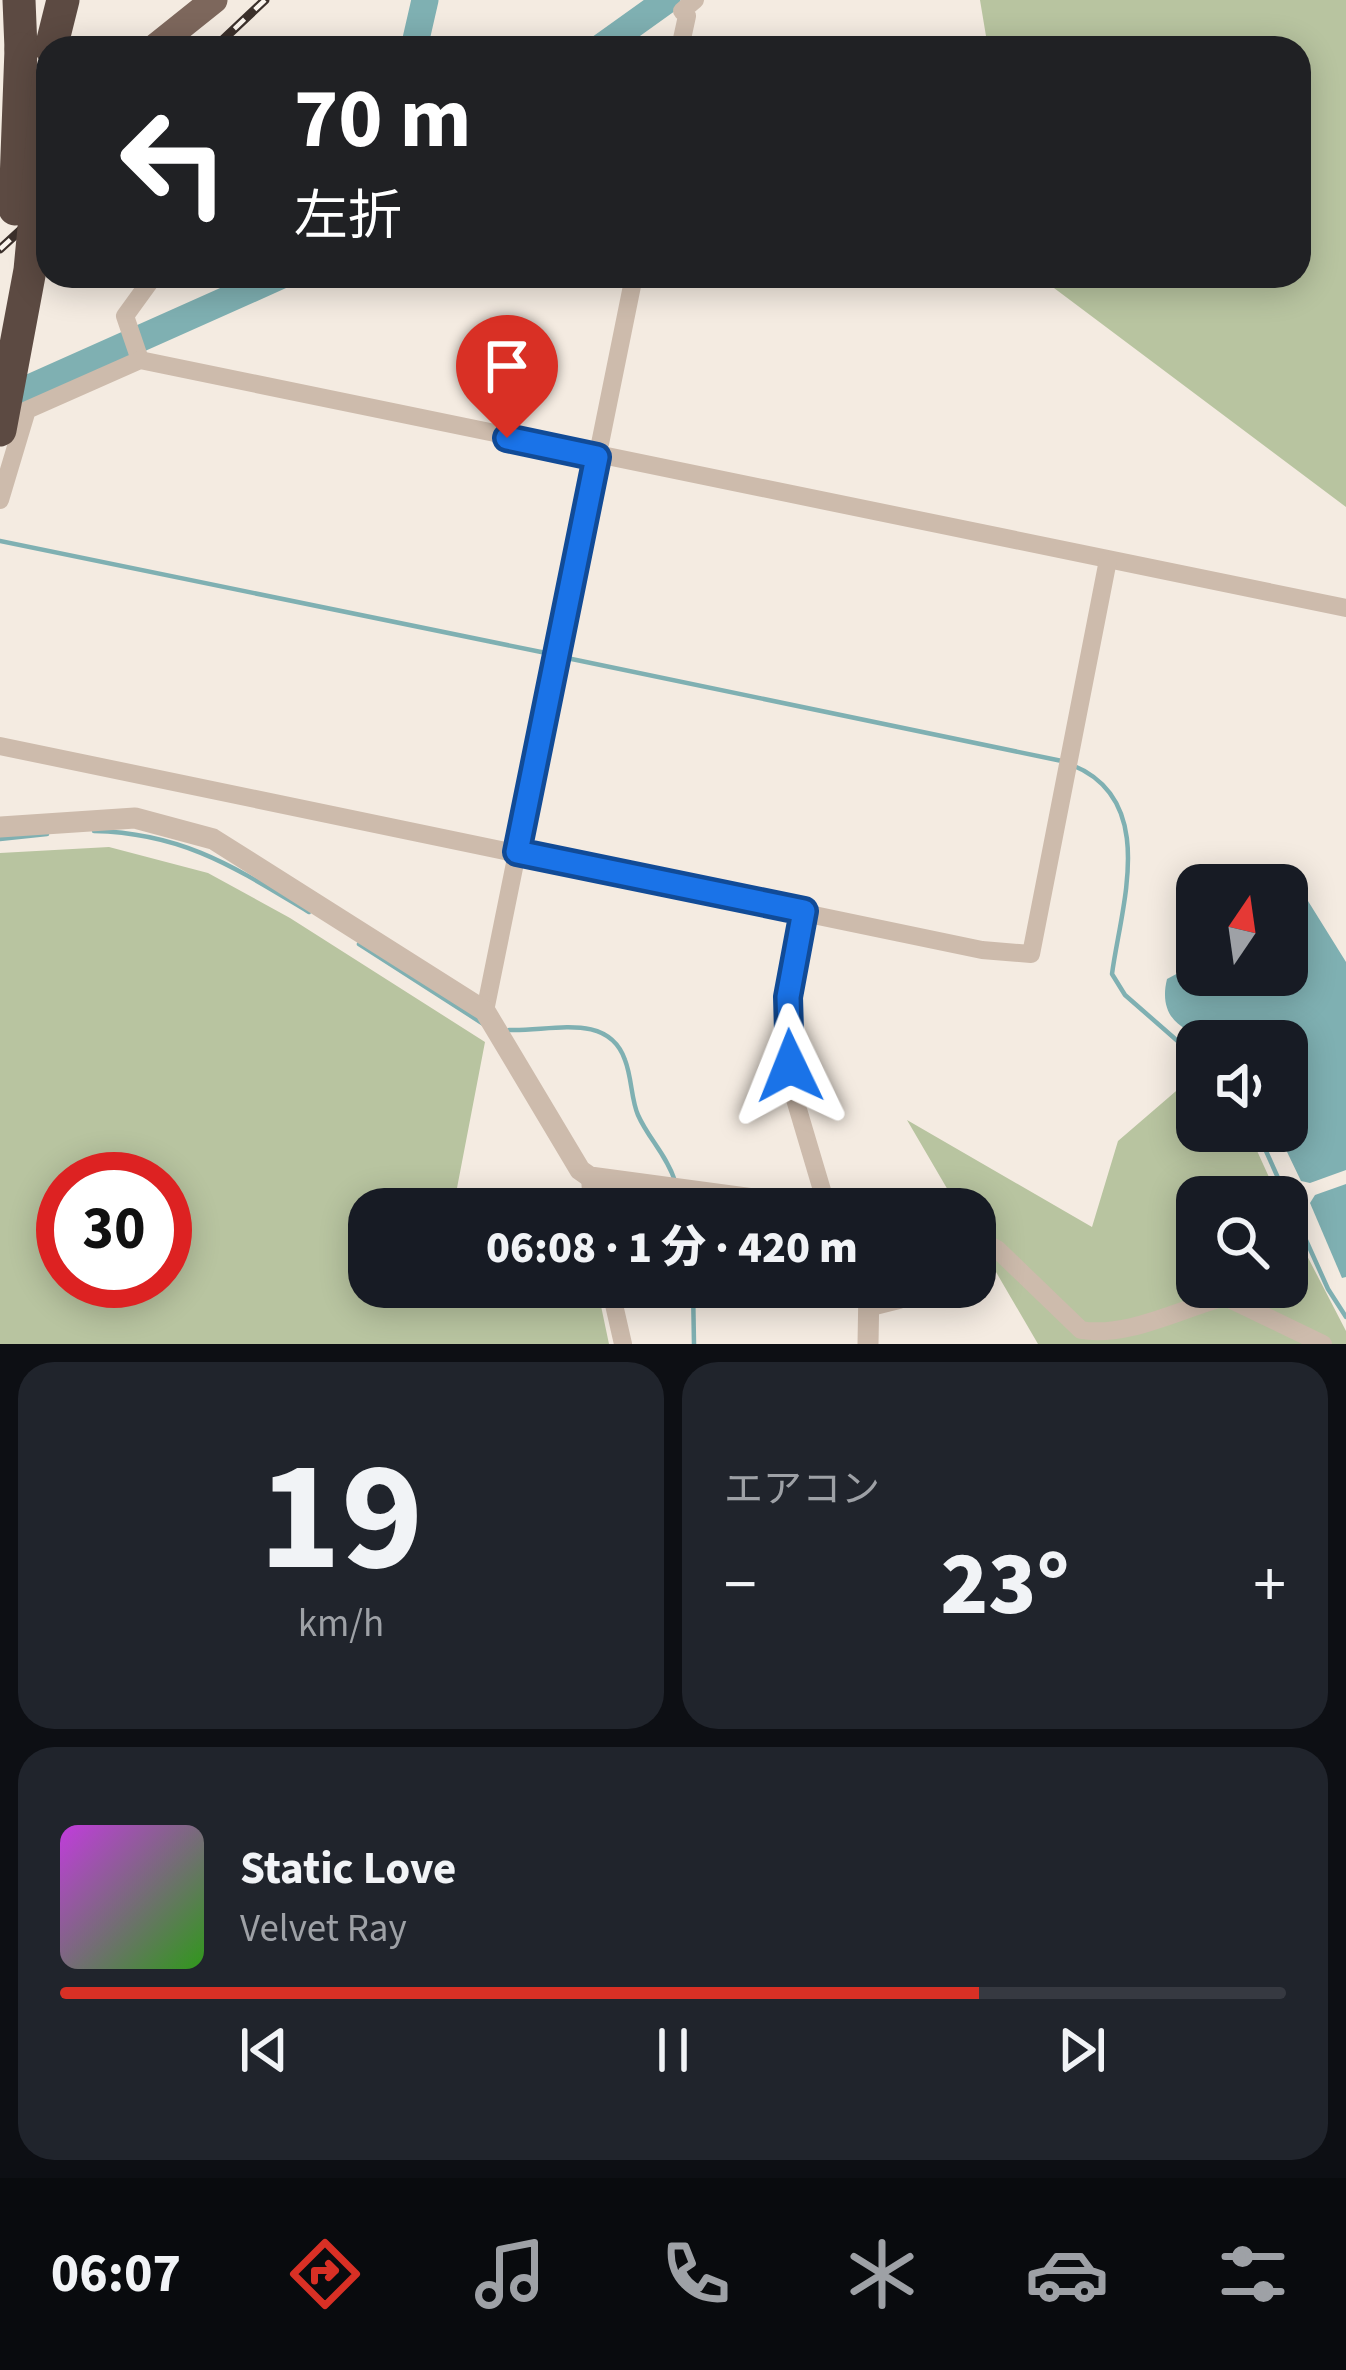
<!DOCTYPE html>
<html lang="ja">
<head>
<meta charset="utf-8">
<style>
  :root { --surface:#171b24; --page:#20242c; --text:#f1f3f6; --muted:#9ea1a6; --line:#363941; --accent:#d93025 }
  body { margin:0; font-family:"Source Sans 3","Noto Sans JP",sans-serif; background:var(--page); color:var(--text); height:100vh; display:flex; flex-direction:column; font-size:45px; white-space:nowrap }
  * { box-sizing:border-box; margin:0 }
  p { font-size:39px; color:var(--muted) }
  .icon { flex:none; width:66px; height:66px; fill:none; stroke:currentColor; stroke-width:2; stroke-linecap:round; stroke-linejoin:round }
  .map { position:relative; height:1344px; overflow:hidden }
  .details { display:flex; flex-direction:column; gap:18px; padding:18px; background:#0d0f14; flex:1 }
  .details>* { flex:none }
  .hud { position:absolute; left:36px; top:36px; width:1275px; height:252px; border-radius:36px; box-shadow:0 6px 30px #0003; background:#202124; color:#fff; overflow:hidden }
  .needle { width:78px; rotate:13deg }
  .fabs { position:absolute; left:1176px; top:864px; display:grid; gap:24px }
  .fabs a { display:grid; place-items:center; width:132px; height:132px; border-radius:24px; background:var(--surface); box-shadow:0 6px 30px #0003; font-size:60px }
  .speed { position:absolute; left:36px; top:1152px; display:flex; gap:24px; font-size:60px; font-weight:700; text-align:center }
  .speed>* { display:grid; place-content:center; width:156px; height:156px; border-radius:50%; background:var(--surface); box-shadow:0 6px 30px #0003; line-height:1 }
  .speed .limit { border:18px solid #d22; background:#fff; color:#111 }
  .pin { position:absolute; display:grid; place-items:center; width:102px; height:102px; color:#fff; margin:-123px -51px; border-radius:50% 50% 50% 0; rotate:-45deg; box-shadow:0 0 12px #0007 }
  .pin .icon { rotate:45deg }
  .me { position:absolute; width:132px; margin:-66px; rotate:358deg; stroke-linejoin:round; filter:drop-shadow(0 0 9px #0008) }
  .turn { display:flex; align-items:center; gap:42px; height:252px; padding:0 60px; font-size:54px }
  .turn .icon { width:156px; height:156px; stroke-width:2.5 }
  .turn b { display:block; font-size:84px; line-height:102px }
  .big { font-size:90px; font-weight:800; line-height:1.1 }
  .details .widget { flex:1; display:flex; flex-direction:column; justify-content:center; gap:18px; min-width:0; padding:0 42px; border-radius:36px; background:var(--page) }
  .details .dial { align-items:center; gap:0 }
  .dial b { font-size:156px; line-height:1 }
  .song { display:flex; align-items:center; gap:36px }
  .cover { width:144px; height:144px; border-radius:18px; background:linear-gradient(135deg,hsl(290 70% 55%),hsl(110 70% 35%)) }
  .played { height:12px; border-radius:6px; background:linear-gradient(90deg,var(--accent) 75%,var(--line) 75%) }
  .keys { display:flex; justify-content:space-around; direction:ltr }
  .heat { display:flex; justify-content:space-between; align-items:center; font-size:66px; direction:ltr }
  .details .tiles { flex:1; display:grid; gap:18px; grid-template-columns:1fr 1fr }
  .widget:last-child { grid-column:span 2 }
  .trip { position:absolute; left:348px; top:1188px; width:648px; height:120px; border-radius:36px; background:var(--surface); box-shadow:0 6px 30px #0003; font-weight:800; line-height:120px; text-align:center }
  .menu { display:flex; height:192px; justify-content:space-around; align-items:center; background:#090b0e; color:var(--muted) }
  .menu .icon { width:84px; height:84px }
  .menu .active { color:var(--accent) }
  .menu b { font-size:54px; color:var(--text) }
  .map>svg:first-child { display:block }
  .green { fill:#b8c4a0; fill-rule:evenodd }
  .water { fill:#7fb0b2 }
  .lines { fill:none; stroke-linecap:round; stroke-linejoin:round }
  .stream { stroke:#7fb0b2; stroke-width:4.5 }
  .river { stroke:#7fb0b2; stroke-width:27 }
  .minor { stroke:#cdbbac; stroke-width:18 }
  .tertiary { stroke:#cdbbac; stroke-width:21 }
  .primary { stroke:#7d675c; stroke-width:27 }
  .motorway { stroke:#5c4a42; stroke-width:33 }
  .rail-casing { stroke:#3b302b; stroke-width:9 }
  .rail { stroke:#fbf5ee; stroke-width:4.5; stroke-dasharray:14; stroke-linecap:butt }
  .motorway-bridge { stroke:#5c4a42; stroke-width:33 }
  .route-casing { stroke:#114b97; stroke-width:30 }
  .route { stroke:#1a73e8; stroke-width:21 }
</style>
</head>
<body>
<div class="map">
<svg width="1346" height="1344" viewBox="0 0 1346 1344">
  <rect width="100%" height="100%" fill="#f4ebe1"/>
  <g class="green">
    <path d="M980,0H1346V507L1054,288L1050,276H1299V48H988Z"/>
    <path d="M109,847L208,873L290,918L485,1042L457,1188L509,1209H369V1287H597L609,1344H0V853ZM63,1179H165V1281H63Z"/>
    <path d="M1197,1073V1131H1248L1278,1197H1197V1287H1287V1217L1346,1331V1344H1038L975,1236V1209H959L907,1120L1092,1227L1118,1141Z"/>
  </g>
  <g class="water">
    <path d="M1308,901L1346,962V1170L1310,1183L1301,1181L1277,1131H1287V1041C1245,1041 1150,1049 1167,979L1197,963V975H1287V913Z"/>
    <path d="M1346,1184V1277L1342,1278L1310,1203L1315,1195Z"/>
  </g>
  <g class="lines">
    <g class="stream">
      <path d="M0,541L551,654"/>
      <path d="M562,657L1062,761"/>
      <path d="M1072,765C1159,800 1121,906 1112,974L1125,995L1197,1058"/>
      <path d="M94,831C183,833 234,867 309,912"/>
      <path d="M0,839L47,834"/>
      <path d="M359,944L485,1025"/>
      <path d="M509,1030C549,1032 608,1011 625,1060C632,1078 631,1099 638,1115C648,1138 666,1154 675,1181"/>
      <path d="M1257,1131L1328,1289L1346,1317"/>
      <path d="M684,1202L686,1209"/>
      <path d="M693,1287L694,1344"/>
    </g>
    <g class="river">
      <path d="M414,48L425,0"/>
      <path d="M600,48L667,0"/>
      <path d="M0,401L280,276"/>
    </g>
    <g class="minor">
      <path d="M680,48L687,16L682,11L695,0"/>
      <path d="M140,360L125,316L154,276"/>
      <path d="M0,500L27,410L140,360L1346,608"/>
      <path d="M0,746L982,950L1031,954L1108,560"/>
      <path d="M804,911L785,1035L794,1096L827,1207"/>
      <path d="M485,1011L634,276"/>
      <path d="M590,1177L592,1209"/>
      <path d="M975,1238L997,1249L1081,1330C1127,1338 1180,1309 1225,1297L1323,1344"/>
      <path d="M610,1287L623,1344"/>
      <path d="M871,1307L899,1300L919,1287"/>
    </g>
    <g class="tertiary">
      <path d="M0,827L135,818L213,839L485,1011L580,1170L590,1177L829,1209"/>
      <path d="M868,1344L869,1287"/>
    </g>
    <path class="primary" d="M154,48L214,0"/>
    <g class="motorway">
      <path d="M19,0L21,49"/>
      <path d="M51,48L63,0"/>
    </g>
    <g class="rail-casing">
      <g id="rail">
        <path d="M214,48L265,0"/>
        <path d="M0,249L48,205"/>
      </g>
    </g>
    <use href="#rail" class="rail"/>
    <g class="motorway-bridge">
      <path d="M15,209L21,49"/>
      <path d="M0,430L30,270L48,81"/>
    </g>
  </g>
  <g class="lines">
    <g class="route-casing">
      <path id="route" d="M507,438L597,457L517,852L804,911L788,997L790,1066"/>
    </g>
    <use href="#route" class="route"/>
  </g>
</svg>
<div class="fabs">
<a><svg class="needle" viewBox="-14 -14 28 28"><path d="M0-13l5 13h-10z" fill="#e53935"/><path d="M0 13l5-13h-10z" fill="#9ea1a6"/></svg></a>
<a><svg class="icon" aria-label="sound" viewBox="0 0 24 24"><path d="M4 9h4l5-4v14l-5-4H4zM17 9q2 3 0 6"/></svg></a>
<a><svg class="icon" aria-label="search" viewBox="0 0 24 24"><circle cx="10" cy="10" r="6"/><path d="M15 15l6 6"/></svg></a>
</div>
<div class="speed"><div class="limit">30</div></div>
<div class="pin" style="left:507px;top:438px;background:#d93025"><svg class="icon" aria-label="arrive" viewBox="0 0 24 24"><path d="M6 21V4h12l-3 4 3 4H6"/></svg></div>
<svg class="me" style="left:790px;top:1066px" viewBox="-20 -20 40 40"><path d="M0-17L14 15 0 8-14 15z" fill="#1a73e8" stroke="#fff" stroke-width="4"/></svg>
<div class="trip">06:08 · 1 分 · 420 m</div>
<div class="hud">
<div class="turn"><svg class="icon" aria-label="left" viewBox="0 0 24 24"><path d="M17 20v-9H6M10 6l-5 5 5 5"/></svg><div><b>70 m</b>左折</div></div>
</div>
</div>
<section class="details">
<div class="tiles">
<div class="widget dial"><b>19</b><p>km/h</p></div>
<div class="widget"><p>エアコン</p>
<div class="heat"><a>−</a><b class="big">23°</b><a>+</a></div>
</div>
<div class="widget">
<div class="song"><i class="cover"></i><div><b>Static Love</b><p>Velvet Ray</p></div></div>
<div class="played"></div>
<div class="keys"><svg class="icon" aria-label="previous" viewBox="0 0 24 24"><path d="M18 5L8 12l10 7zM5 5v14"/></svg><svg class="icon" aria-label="pause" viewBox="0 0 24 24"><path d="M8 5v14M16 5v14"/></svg><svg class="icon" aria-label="next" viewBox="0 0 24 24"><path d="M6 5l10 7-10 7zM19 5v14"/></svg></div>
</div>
</div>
</section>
<nav class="menu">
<b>06:07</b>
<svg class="icon active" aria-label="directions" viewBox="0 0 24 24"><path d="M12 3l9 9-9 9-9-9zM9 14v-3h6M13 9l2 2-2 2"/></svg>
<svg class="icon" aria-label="music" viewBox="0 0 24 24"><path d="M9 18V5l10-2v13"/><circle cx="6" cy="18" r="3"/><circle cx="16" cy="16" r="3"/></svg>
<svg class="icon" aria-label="phone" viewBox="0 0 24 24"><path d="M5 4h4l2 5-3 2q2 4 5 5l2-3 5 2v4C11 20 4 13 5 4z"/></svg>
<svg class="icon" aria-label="climate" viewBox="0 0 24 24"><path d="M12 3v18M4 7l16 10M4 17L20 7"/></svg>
<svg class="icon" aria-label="car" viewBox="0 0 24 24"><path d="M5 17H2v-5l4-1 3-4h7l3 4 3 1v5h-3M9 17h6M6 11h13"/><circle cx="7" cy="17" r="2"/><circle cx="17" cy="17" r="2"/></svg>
<svg class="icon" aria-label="filters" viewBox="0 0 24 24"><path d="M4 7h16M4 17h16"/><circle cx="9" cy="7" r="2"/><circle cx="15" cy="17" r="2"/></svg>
</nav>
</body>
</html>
